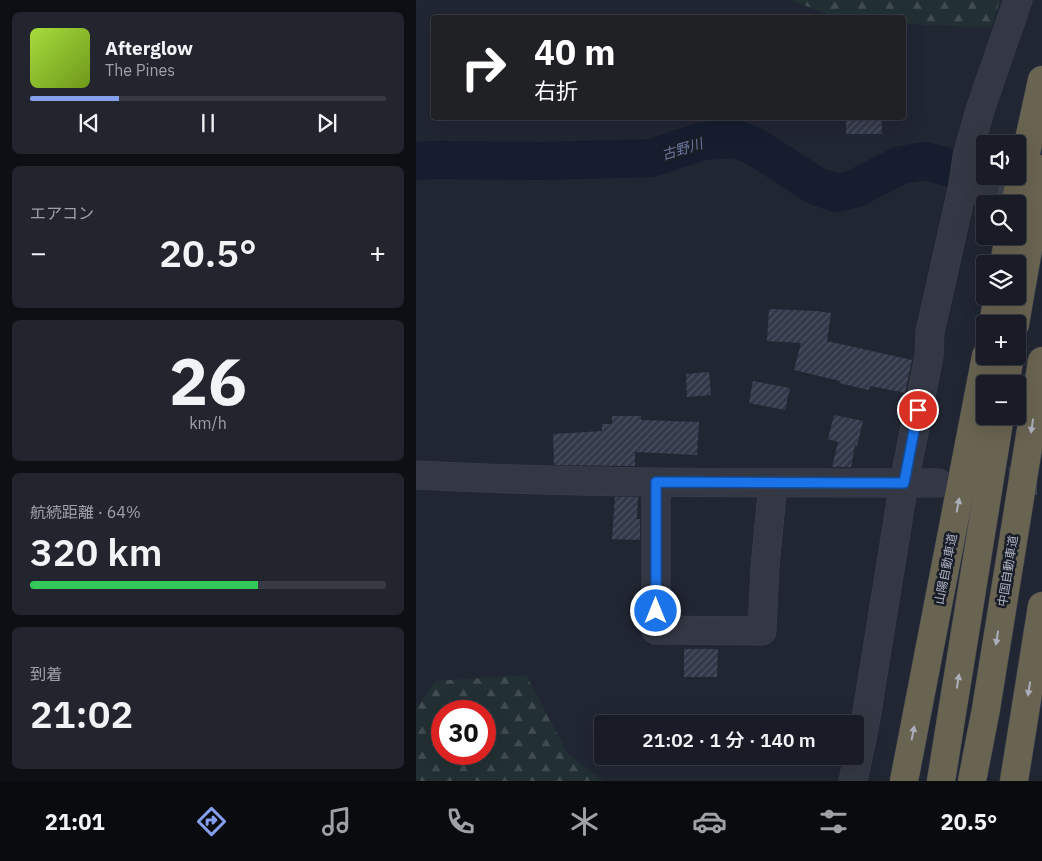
<!DOCTYPE html>
<html lang="ja">
<head>
<meta charset="utf-8">
<style>
  :root { --surface:#191c26; --page:#22252e; --text:#f1f3f6; --muted:#9fa1a7; --line:#373a43; --accent:#86a0ed }
  body { margin:0; font-family:"IBM Plex Sans","Noto Sans JP",sans-serif; background:var(--page); color:var(--text); height:100vh; display:flex; flex-direction:column; font-size:19px; white-space:nowrap }
  * { box-sizing:border-box; margin:0 }
  p { font-size:16px; color:var(--muted) }
  .icon { flex:none; width:28px; height:28px; fill:none; stroke:currentColor; stroke-width:2; stroke-linecap:round; stroke-linejoin:round }
  .map { position:relative; flex:1; overflow:hidden }
  .drawer { display:flex; flex-direction:column; gap:12px; padding:12px; background:#0e0f15; width:416px }
  .drawer>* { flex:none }
  .banner { position:absolute; left:15px; top:15px; width:475px; height:105px; border-radius:5px; box-shadow:0 5px 20px #0002,0 0 0 1px var(--line); background:#202124; color:#fff; overflow:hidden }
  .tools { position:absolute; left:560px; top:135px; display:grid; gap:10px }
  .tools a { display:grid; place-items:center; width:50px; height:50px; border-radius:5px; background:var(--surface); box-shadow:0 5px 20px #0002,0 0 0 1px var(--line); font-size:25px }
  .speed { position:absolute; left:15px; top:700px; display:flex; gap:10px; font-size:25px; font-weight:700; text-align:center }
  .speed>* { display:grid; place-content:center; width:65px; height:65px; border-radius:50%; background:var(--surface); box-shadow:0 5px 20px #0002,0 0 0 1px var(--line); line-height:1 }
  .speed .limit { border:8px solid #d22; background:#fff; color:#111 }
  .pin { position:absolute; display:grid; place-items:center; width:42px; height:42px; color:#fff; margin:-21px; border:2px solid #fff; border-radius:50%; box-shadow:0 1px 5px #0007 }
  .me { position:absolute; width:55px; margin:-28px; rotate:0deg; stroke-linejoin:round; filter:drop-shadow(0 0 4px #0008) }
  .turn { display:flex; align-items:center; gap:18px; height:105px; padding:0 20px; font-size:22px }
  .turn .icon { width:65px; height:65px; stroke-width:2.5 }
  .turn b { display:block; font-size:35px; line-height:42px }
  .big { font-size:38px; font-weight:600; line-height:1.1 }
  .drawer .widget { flex:1; display:flex; flex-direction:column; justify-content:center; gap:8px; min-width:0; padding:0 18px; border-radius:8px; background:var(--page) }
  .drawer .dial { align-items:center; gap:0 }
  .dial b { font-size:65px; line-height:1 }
  .song { display:flex; align-items:center; gap:15px }
  .cover { width:60px; height:60px; border-radius:8px; background:linear-gradient(135deg,hsl(80 70% 55%),hsl(80 70% 35%)) }
  .played { height:5px; border-radius:2px; background:linear-gradient(90deg,var(--accent) 25%,var(--line) 25%) }
  .keys { display:flex; justify-content:space-around; direction:ltr }
  .heat { display:flex; justify-content:space-between; align-items:center; font-size:28px; direction:ltr }
  .charge { height:8px; border-radius:4px; background:linear-gradient(90deg,#34c759 64%,var(--line) 0) }
  .trip { position:absolute; left:178px; top:715px; width:270px; height:50px; border-radius:5px; background:var(--surface); box-shadow:0 5px 20px #0002,0 0 0 1px var(--line); font-weight:600; line-height:50px; text-align:center }
  .dock { display:flex; height:80px; justify-content:space-around; align-items:center; background:#0a0b0f; color:var(--muted) }
  .dock .icon { width:35px; height:35px }
  .dock .on { color:var(--accent) }
  .dock b { font-size:22px; color:var(--text) }
  main { display:flex; flex:1; min-height:0 }
  .map>svg:first-child { display:block }
  .forest { fill:url(#forest-firs); fill-rule:evenodd }
  .lines { fill:none; stroke-linecap:round; stroke-linejoin:round }
  .river { stroke:#151d2f; stroke-width:38 }
  .building { fill:url(#building-hatch) }
  .minor-tunnel { stroke:#3d424f; stroke-width:28; stroke-dasharray:28 14; stroke-linecap:butt }
  .minor-casing { stroke:#3d414e; stroke-width:29 }
  .highway-casing { stroke:#3e424f; stroke-width:29 }
  .minor { stroke:#343844; stroke-width:28 }
  .highway { stroke:#696351; stroke-width:28 }
  .oneway { fill:#abaebb }
  .route-casing { stroke:#114b97; stroke-width:12 }
  .route { stroke:#1a73e8; stroke-width:9 }
  .labels { text-anchor:middle; stroke-width:5; stroke-linejoin:round; paint-order:stroke }
  .street-label { font-size:12px; fill:#aeb2c1; stroke:#191d28 }
  .water-label { font-size:14px; font-style:italic; fill:#69789e; stroke:#191d28 }
</style>
</head>
<body>
<main>
<section class="drawer">
<div class="widget">
<div class="song"><i class="cover"></i><div><b>Afterglow</b><p>The Pines</p></div></div>
<div class="played"></div>
<div class="keys"><svg class="icon" aria-label="previous" viewBox="0 0 24 24"><path d="M18 5L8 12l10 7zM5 5v14"/></svg><svg class="icon" aria-label="pause" viewBox="0 0 24 24"><path d="M8 5v14M16 5v14"/></svg><svg class="icon" aria-label="next" viewBox="0 0 24 24"><path d="M6 5l10 7-10 7zM19 5v14"/></svg></div>
</div>
<div class="widget"><p>エアコン</p>
<div class="heat"><a>−</a><b class="big">20.5°</b><a>+</a></div>
</div>
<div class="widget dial"><b>26</b><p>km/h</p></div>
<div class="widget"><p>航続距離 · 64%</p><b class="big">320 km</b><div class="charge"></div></div>
<div class="widget"><p>到着</p><b class="big">21:02</b></div>
</section>
<div class="map">
<svg width="626" height="781" viewBox="0 0 626 781">
  <defs>
    <pattern id="forest-firs" width="22" height="20" patternUnits="userSpaceOnUse" patternTransform="scale(1.25)"><rect width="22" height="20" fill="#223034"/><path d="M5 1l3.5 6h-7zM16 11l3.5 6h-7z" fill="#404c50"/></pattern>
    <pattern id="building-hatch" width="6" height="6" patternUnits="userSpaceOnUse" patternTransform="scale(1.25)"><rect width="6" height="6" fill="#33394a"/><path d="M-1 1l2-2M0 6l6-6M5 7l2-2" fill="none" stroke="#4e5362"/></pattern>
  </defs>
  <rect width="100%" height="100%" fill="#212633"/>
  <g class="forest">
    <path d="M375,0H584L575,27L488,24V18L419,17Z"/>
    <path d="M110,675L152,754L187,781H0V708L20,681ZM26,711H69V754H26Z"/>
  </g>
  <g class="lines">
    <path class="river" d="M0,161L16,160L128,161L236,158L287,141L320,139L338,146L400,186L420,193L438,189L485,165L509,161L569,176"/>
  </g>
  <g class="building">
    <rect x="430" y="118" width="36" height="16"/>
    <path d="M353,309L400,311L415,313L411,341L496,360L489,393L454,386L453,390L423,383L424,381L378,370L385,343L351,341Z"/>
    <path d="M293,372L295,395L271,397L270,374Z"/>
    <path d="M337,381L374,388L369,410L333,403Z"/>
    <path d="M418,415L447,421L441,446L439,445L435,467H416L422,442L412,439Z"/>
    <path d="M196,416H225V420L283,422L281,455L219,452V466L138,465L137,434L186,431V424H196Z"/>
    <path d="M199,497H222L221,519H224V540L196,539Z"/>
    <path d="M268,649H302L301,677H268Z"/>
  </g>
  <g class="lines">
    <g class="minor-tunnel">
      <path d="M568,190L624,200"/>
      <path d="M551,482L626,481"/>
    </g>
    <g class="minor-casing">
      <g id="minor">
        <path d="M546,190L551,156L565,107L602,0"/>
        <path d="M0,475C174,484 348,483 522,483"/>
        <path d="M240,482V630L346,631L349,567L357,483"/>
        <path d="M437,781L449,724L488,483L513,356L514,332L546,190H568"/>
      </g>
    </g>
    <g class="highway-casing">
      <g id="highway">
        <path d="M599,204L626,80"/>
        <path d="M588,264L593,236"/>
        <path d="M577,324L582,296"/>
        <path d="M599,324L626,169"/>
        <path d="M589,384L594,356"/>
        <path d="M488,781L570,356"/>
        <path d="M525,781L584,416"/>
        <path d="M556,781L570,709L626,361"/>
        <path d="M598,781L626,606"/>
      </g>
    </g>
    <use href="#minor" class="minor"/>
    <use href="#highway" class="highway"/>
  </g>
  <defs><path id="oneway-solid" d="M-6-.8H1V-3.2L6.5 0L1 3.2V.8H-6Z" transform="scale(1.25)"/></defs>
  <g class="oneway">
    <use href="#oneway-solid" transform="translate(616 426) rotate(99)"/>
    <use href="#oneway-solid" transform="translate(542 505) rotate(-79)"/>
    <use href="#oneway-solid" transform="translate(581 638) rotate(99)"/>
    <use href="#oneway-solid" transform="translate(542 681) rotate(-81)"/>
    <use href="#oneway-solid" transform="translate(613 689) rotate(99)"/>
    <use href="#oneway-solid" transform="translate(497 733) rotate(-79)"/>
  </g>
  <g class="lines">
    <g class="route-casing">
      <path id="route" d="M240,611V482L488,483L502,410"/>
    </g>
    <use href="#route" class="route"/>
  </g>
  <g class="labels">
    <g class="street-label">
      <text transform="translate(530 569) rotate(-79)" y="4">山陽自動車道</text>
      <text transform="translate(592 571) rotate(-81)" y="4">中国自動車道</text>
    </g>
    <g class="water-label">
      <text transform="translate(266 149) rotate(-17)" y="5">古野川</text>
    </g>
  </g>
</svg>
<div class="tools">
<a><svg class="icon" aria-label="sound" viewBox="0 0 24 24"><path d="M4 9h4l5-4v14l-5-4H4zM17 9q2 3 0 6"/></svg></a>
<a><svg class="icon" aria-label="search" viewBox="0 0 24 24"><circle cx="10" cy="10" r="6"/><path d="M15 15l6 6"/></svg></a>
<a><svg class="icon" aria-label="layers" viewBox="0 0 24 24"><path d="M12 4l9 5-9 5-9-5zM3 14l9 5 9-5"/></svg></a>
<a>+</a>
<a>−</a>
</div>
<div class="speed"><div class="limit">30</div></div>
<div class="pin" style="left:502px;top:410px;background:#d93025"><svg class="icon" aria-label="arrive" viewBox="0 0 24 24"><path d="M6 21V4h12l-3 4 3 4H6"/></svg></div>
<svg class="me" style="left:240px;top:611px" viewBox="-20 -20 40 40"><circle r="17" fill="#1a73e8" stroke="#fff" stroke-width="3"/><path d="M0-11L8 9 0 5-8 9z" fill="#fff"/></svg>
<div class="trip">21:02 · 1 分 · 140 m</div>
<div class="banner">
<div class="turn"><svg class="icon" aria-label="right" viewBox="0 0 24 24"><path d="M7 20v-9h11M14 6l5 5-5 5"/></svg><div><b>40 m</b>右折</div></div>
</div>
</div>
</main>
<nav class="dock">
<b>21:01</b>
<svg class="icon on" aria-label="directions" viewBox="0 0 24 24"><path d="M12 3l9 9-9 9-9-9zM9 14v-3h6M13 9l2 2-2 2"/></svg>
<svg class="icon" aria-label="music" viewBox="0 0 24 24"><path d="M9 18V5l10-2v13"/><circle cx="6" cy="18" r="3"/><circle cx="16" cy="16" r="3"/></svg>
<svg class="icon" aria-label="phone" viewBox="0 0 24 24"><path d="M5 4h4l2 5-3 2q2 4 5 5l2-3 5 2v4C11 20 4 13 5 4z"/></svg>
<svg class="icon" aria-label="climate" viewBox="0 0 24 24"><path d="M12 3v18M4 7l16 10M4 17L20 7"/></svg>
<svg class="icon" aria-label="car" viewBox="0 0 24 24"><path d="M5 17H2v-5l4-1 3-4h7l3 4 3 1v5h-3M9 17h6M6 11h13"/><circle cx="7" cy="17" r="2"/><circle cx="17" cy="17" r="2"/></svg>
<svg class="icon" aria-label="filters" viewBox="0 0 24 24"><path d="M4 7h16M4 17h16"/><circle cx="9" cy="7" r="2"/><circle cx="15" cy="17" r="2"/></svg>
<b>20.5°</b>
</nav>
</body>
</html>
